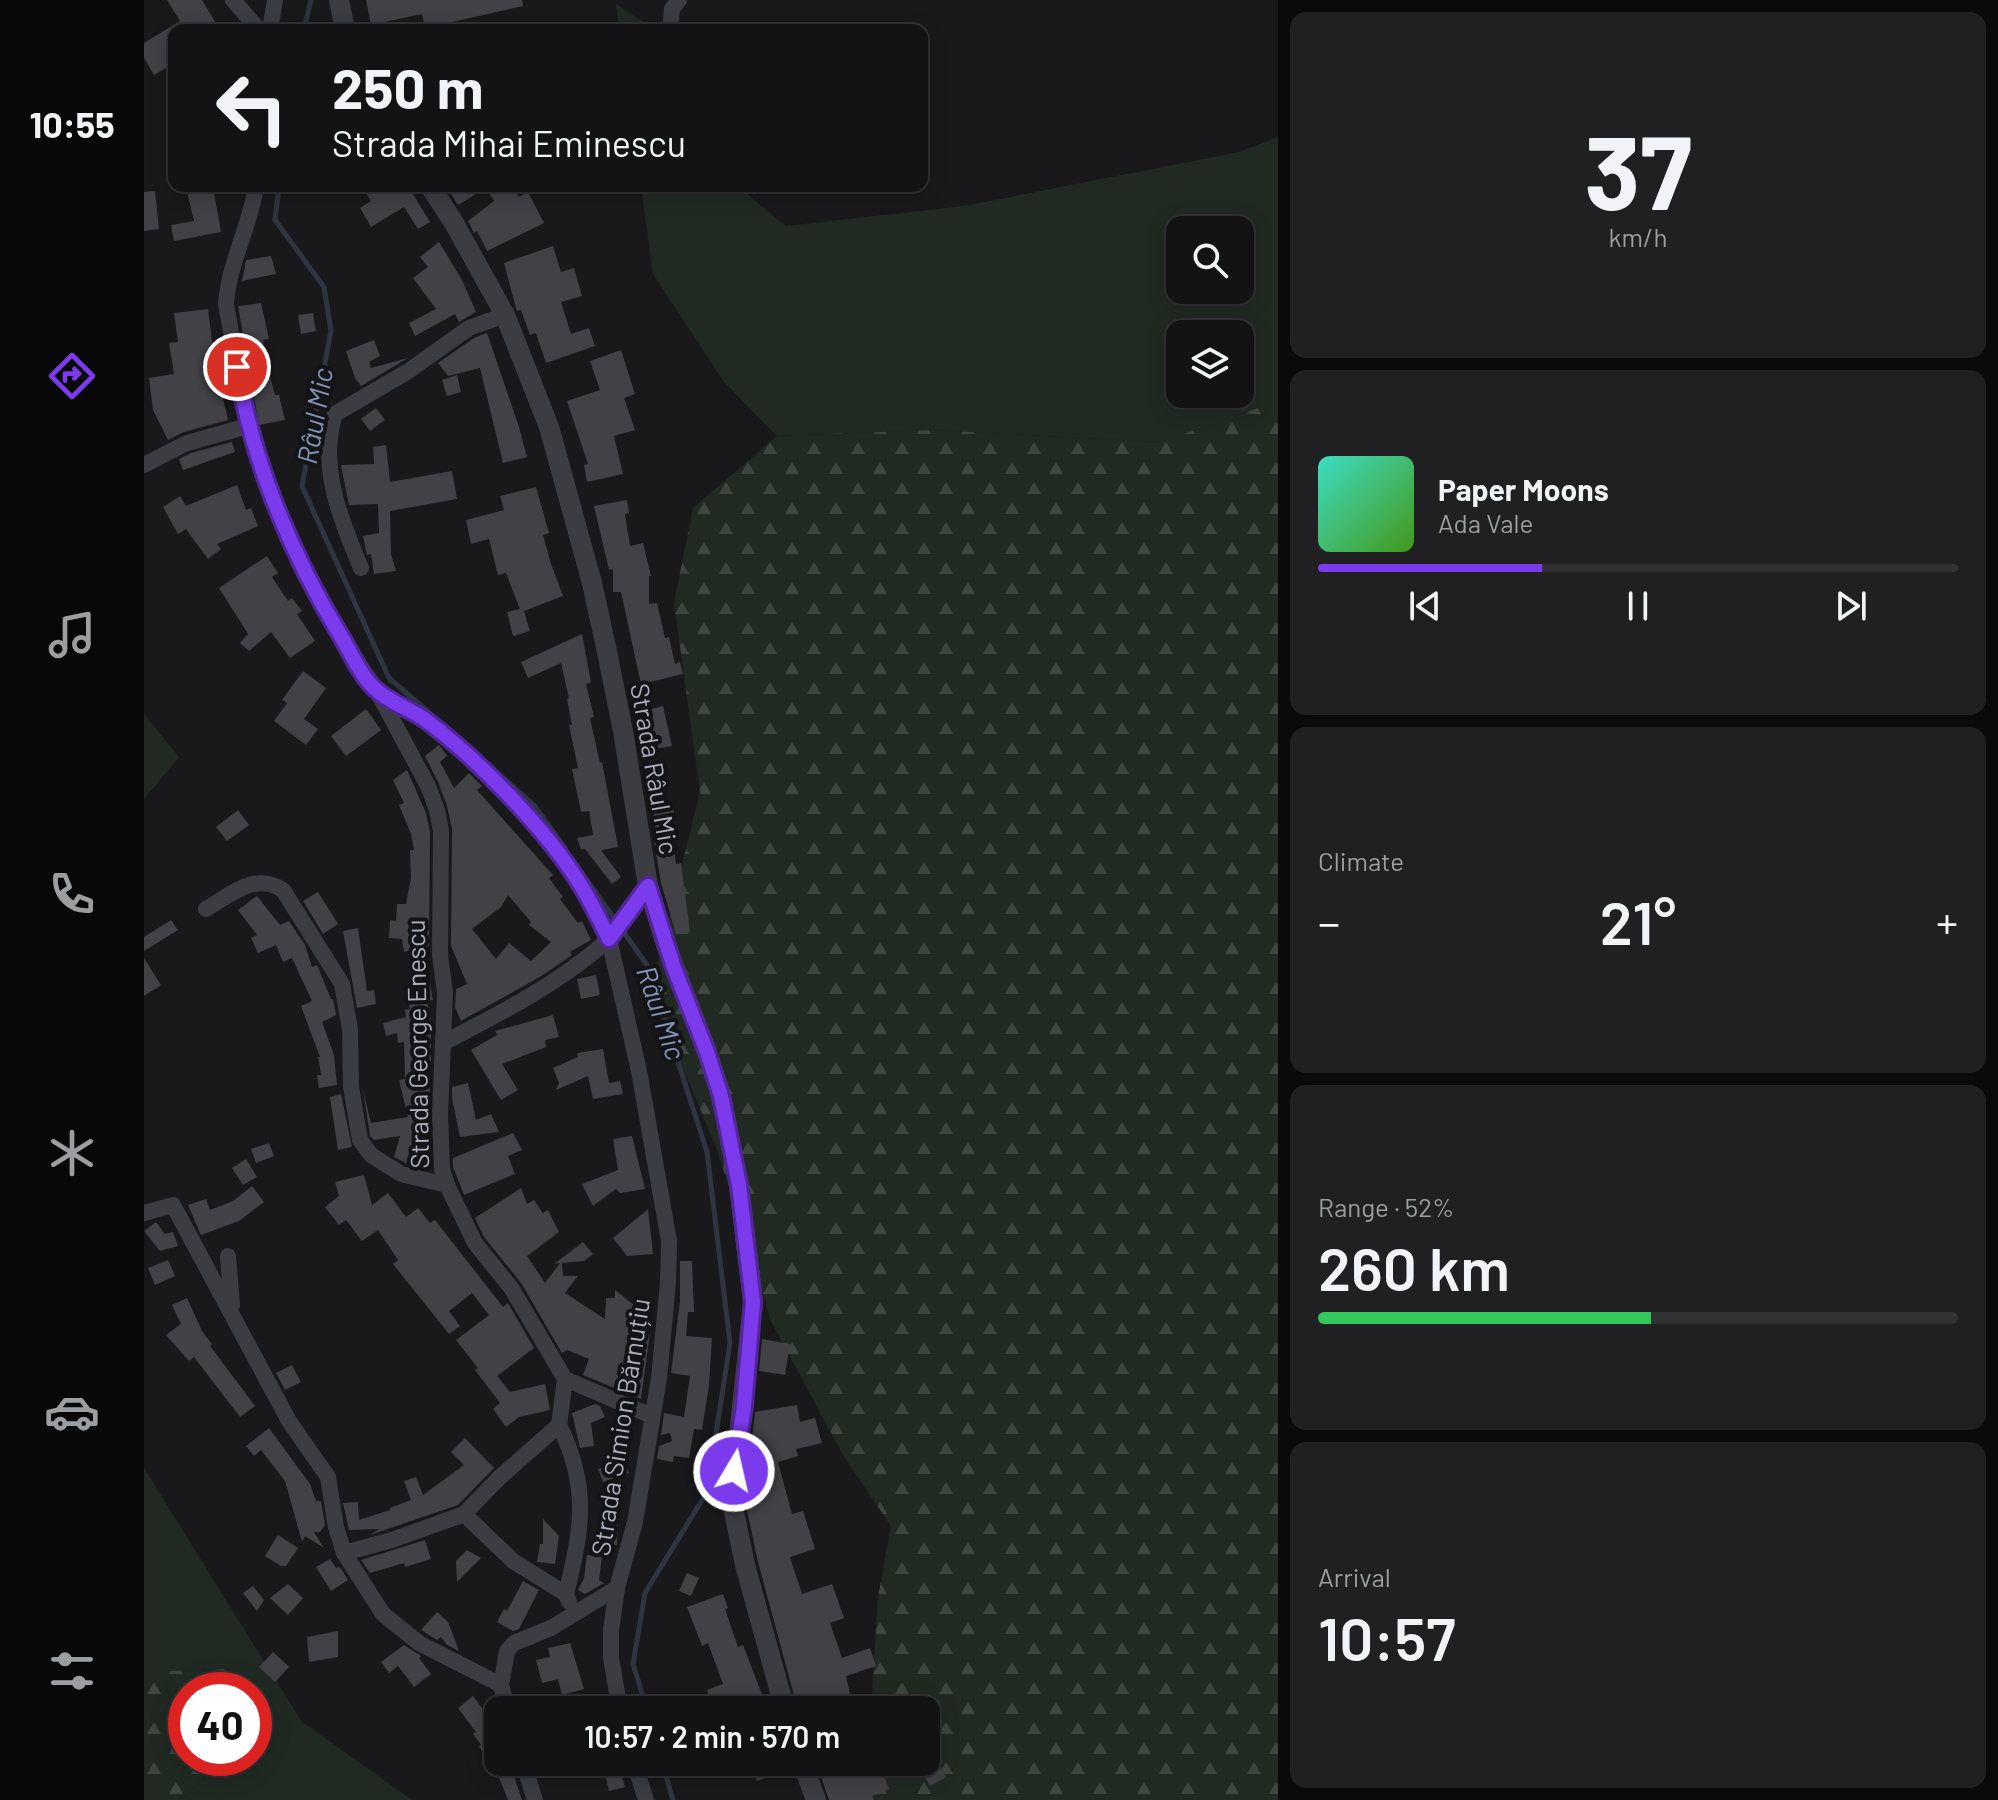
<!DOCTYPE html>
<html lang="en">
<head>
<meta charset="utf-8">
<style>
  :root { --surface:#131315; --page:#202022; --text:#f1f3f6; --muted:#9d9ea0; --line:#323234; --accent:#7c3aed }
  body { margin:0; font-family:Barlow,sans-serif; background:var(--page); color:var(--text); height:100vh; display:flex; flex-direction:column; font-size:30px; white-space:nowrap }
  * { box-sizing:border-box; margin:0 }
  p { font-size:26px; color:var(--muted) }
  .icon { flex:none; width:44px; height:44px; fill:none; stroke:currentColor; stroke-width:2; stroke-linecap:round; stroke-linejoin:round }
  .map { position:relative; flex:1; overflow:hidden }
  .drawer { display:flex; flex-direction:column; gap:12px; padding:12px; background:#0a0a0c; width:720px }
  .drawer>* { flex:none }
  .guide { position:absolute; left:24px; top:24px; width:760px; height:168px; border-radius:16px; box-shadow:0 4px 20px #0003,0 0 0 2px var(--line); background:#131315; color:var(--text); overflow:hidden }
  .buttons { position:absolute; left:1022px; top:216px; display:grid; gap:16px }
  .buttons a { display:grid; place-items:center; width:88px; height:88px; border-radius:16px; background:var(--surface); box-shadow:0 4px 20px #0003,0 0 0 2px var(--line); font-size:40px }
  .speed { position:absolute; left:24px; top:1672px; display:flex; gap:16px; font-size:40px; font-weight:700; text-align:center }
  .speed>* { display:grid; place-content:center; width:104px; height:104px; border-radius:50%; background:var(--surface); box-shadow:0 4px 20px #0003,0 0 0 2px var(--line); line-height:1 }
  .speed .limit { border:12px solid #d22; background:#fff; color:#111 }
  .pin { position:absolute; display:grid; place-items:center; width:68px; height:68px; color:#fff; margin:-34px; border:4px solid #fff; border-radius:50%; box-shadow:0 2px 8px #0007 }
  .me { position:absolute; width:88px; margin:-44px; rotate:9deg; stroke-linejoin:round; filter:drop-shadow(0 0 6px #0008) }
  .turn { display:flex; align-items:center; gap:28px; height:168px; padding:0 32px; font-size:36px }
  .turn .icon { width:104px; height:104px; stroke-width:2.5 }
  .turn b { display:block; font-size:56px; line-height:68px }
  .big { font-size:60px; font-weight:600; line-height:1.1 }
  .drawer .widget { flex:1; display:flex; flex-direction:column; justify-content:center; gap:12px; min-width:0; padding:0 28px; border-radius:16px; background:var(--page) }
  .drawer .dial { align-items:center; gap:0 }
  .dial b { font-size:104px; line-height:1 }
  .song { display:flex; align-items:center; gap:24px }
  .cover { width:96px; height:96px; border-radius:12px; background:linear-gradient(135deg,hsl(170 70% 55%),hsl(100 70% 35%)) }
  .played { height:8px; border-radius:4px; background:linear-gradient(90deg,var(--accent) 35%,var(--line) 35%) }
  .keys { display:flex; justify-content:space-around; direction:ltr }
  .heat { display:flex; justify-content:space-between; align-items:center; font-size:44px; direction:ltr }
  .charge { height:12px; border-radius:6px; background:linear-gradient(90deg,#34c759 52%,var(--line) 0) }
  .trip { position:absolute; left:340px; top:1696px; width:456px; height:80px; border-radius:16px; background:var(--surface); box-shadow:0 4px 20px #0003,0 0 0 2px var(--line); font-weight:600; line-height:80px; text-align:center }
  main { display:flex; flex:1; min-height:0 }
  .tab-bar { display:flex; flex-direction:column; width:144px; justify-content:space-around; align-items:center; background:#080808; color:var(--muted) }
  .tab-bar .icon { width:56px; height:56px }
  .tab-bar .active { color:var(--accent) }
  .tab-bar b { font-size:36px; color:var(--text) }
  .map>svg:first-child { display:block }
  .grass { fill:#202a23; fill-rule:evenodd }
  .forest { fill:url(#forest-firs) }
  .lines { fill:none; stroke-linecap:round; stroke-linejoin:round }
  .stream { stroke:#2e3541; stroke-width:5 }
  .building { fill:#414146; fill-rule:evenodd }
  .minor { stroke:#3c3c43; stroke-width:16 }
  .tertiary { stroke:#3c3c43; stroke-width:20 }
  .route-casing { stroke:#51269a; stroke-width:20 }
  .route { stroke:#7c3aed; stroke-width:14 }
  .labels { text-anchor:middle; stroke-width:8; stroke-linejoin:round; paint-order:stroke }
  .street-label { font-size:26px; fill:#abadbc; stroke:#141417 }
  .water-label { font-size:28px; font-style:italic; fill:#8094b8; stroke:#141417 }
</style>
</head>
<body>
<main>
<nav class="tab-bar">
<b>10:55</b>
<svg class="icon active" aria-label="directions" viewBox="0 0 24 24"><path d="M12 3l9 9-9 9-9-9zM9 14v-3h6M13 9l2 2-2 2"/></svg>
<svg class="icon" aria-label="music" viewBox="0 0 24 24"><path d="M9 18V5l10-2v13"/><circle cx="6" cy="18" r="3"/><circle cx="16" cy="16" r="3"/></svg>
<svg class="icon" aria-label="phone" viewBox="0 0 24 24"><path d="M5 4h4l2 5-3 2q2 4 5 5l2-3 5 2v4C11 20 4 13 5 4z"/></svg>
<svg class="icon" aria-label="climate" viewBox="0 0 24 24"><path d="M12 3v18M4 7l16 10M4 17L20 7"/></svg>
<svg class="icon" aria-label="car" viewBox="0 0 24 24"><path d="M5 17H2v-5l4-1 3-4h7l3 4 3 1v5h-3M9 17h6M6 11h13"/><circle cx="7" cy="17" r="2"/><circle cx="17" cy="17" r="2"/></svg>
<svg class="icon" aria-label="filters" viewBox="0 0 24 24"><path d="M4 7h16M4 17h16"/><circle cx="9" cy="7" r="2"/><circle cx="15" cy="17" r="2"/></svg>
</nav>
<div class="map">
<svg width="1134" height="1800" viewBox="0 0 1134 1800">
  <defs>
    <pattern id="forest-firs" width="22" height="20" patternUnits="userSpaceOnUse" patternTransform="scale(2)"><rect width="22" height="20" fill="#202a23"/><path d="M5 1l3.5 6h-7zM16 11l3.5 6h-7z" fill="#3e4641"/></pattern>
  </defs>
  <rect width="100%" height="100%" fill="#19191c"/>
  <g class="grass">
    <path d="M472,4L512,30H475Z"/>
    <path d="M1134,137V401L1018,442L788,430L633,436L580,382L509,274L497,186H593L642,226L820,206L1095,152ZM1036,230H1096V290H1036ZM1036,334H1096V394H1036Z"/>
    <path d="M0,714L35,757L0,799Z"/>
    <path d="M0,1468L157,1721L268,1800H37L81,1758H110V1690H86L83,1669L22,1671L0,1691Z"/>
  </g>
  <g class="forest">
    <path d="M1134,401V1800H726L724,1762H782V1710H727L734,1597L747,1526L699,1455L627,1321L573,1150L507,990L556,792L530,603L549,508L633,436L788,430L1017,442Z"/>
    <path d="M83,1669L86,1690H42V1758H81L37,1800H0V1691L22,1671Z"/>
  </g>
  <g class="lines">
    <g class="stream">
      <path d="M160,30L167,0"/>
      <path d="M135,186L131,220L180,287L187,331L158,486L245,678L289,716"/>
      <path d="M329,751L390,805L421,848"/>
      <path d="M438,873L503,965L563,1152L586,1343L563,1492L501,1593L489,1664L503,1710"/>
      <path d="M518,1762L529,1800"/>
    </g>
  </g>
  <g class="building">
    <path d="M23,0H58L76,30H30V63L10,75L0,58V43L36,21Z"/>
    <path d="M222,0H378L379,6L281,28L278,14L227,25Z"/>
    <path d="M49,186H69L77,232L30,241L27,225L50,221L42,188Z"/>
    <path d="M218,186H264L286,222L274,229L260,207L227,227L216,208L227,201Z"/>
    <path d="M302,186H368L375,197L384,192L400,223L343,251L333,231L330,233L324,221L350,201L342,188L314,205Z"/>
    <path d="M11,191L15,229L0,231V192Z"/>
    <path d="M295,242L318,280L332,312L315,322L311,314L271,336L265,323L292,309L269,278L284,267L276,257Z"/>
    <path d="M409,246L417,272L430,268L438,296L417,302L427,334L445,328L451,346L402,363L392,333L386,335L377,310L373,311L372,308L360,263Z"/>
    <path d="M127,256L132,274L98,281L102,260Z"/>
    <path d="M117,303L125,339L119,340L125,372L131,395H135L141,420L115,425L94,306Z"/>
    <path d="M64,309L71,364L84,420L40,432L24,440L9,410L5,378L30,374L25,343L34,342L30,313Z"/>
    <path d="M169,313L172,331L157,334L154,315Z"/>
    <path d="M343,333L375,427L383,457L359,463L336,368L304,376L294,363L330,338Z"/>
    <path d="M230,340L236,356L225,362L227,368L264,358L217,386L211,378L202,351Z"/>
    <path d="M477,350L491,394L480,398L491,430L470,436L479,474L443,482L440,465L444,464L423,401L456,390L446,361Z"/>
    <path d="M313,375L317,392L303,396L298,380Z"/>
    <path d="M232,408L241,420L226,431L217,419Z"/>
    <path d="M88,442L91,452L39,470L35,459L47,453Z"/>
    <path d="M242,445L246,482L308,471L313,499L246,511L247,554L252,571L230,574L227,554L223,555L219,536L235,533L234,504L205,505L197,465L230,464L229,447Z"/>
    <path d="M93,485L102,510L107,508L114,526L73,544L77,549L64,559L42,529L34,534L19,507L36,496L42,506Z"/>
    <path d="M392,487L405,533L399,535L407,564L419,596L380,611L386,631L369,636L363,612L376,609L362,573L354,575L345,539L327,544L322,520L360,510L356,496Z"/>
    <path d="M483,500L485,513L481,514L486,546L499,543L507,576H505V604L513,603L521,638L525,637L531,664L536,662L539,674L497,684L477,592H469V569L465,570L450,506Z"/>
    <path d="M123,556L134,573L128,577L144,601L148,598L158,611L153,614L171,641L146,658L127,632L105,651L96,643L104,634L75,588Z"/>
    <path d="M438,634L447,683L442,684L450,717L446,718L456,763L458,762L474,847L457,850L477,877L468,884L441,849H437L433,838L449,835L445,811L437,812L428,769L434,768L425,725H428L423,699L425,698L417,663L384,678L377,662Z"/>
    <path d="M159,671L182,688L160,719L174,729L162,745L130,721L143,703L138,700Z"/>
    <path d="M519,706L528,746L511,749L503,710Z"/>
    <path d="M222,709L237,730L202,756L187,736Z"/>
    <path d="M295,745L303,756L296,762L310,788L325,773L338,786L333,790L409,875L405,878L419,897L416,899L434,923L438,921L447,940L426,952L428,955L399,975L317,1021L311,1007L312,989L323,984L307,946L308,829L303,806L294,782L281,756ZM364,895L387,922L385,925L407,942L387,961L365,943L352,959L328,929L357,907Z"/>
    <path d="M263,770L282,813L286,832L285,946L260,952L258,939L245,938L246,920L252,921L253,904H262L267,878L266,850H270L267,834L255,805L260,803L249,780Z"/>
    <path d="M529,806L531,822L527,823L532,864L537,863L546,932L532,934L517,883L510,841L513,840L509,809Z"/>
    <path d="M94,810L105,825L83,841L72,827Z"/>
    <path d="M174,892L194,924L179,934L159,901Z"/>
    <path d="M113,896L136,925L145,921L161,945L168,967L173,965L187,999H189L192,1015L178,1022L190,1055L193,1085L175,1088L173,1075H177L174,1057H176L157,1006L168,1001L148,958L139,962L132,945L114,953L107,938L113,935L94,910Z"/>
    <path d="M27,920L34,930L0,951V937Z"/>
    <path d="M214,928L223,991L230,990L232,1004L213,1008L199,931Z"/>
    <path d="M0,958L17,985L0,996Z"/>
    <path d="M452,975L456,995L437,999L433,979Z"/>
    <path d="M286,984L289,1000L283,1001L287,1021V1062H278L286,1091L284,1103L286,1141L272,1142L266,1165L250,1157L256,1136L230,1140L226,1136L219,1090L227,1123L264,1117L255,1080L261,1079L260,1042L254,1043L253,1033L242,1036L239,1023L262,1017L261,1010L266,1009L262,989Z"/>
    <path d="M409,1015L415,1037L401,1040L402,1047L358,1064L374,1090L357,1100L327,1050L353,1035L351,1031Z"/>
    <path d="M459,1049L465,1083L476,1081L479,1094L449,1099L444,1076L412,1090L415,1083L409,1068L434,1057L433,1053Z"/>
    <path d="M324,1083L332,1120L347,1114L355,1132L316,1137L308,1098V1087Z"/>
    <path d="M197,1094L208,1147L194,1150L186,1097Z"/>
    <path d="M369,1133L378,1150L364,1156L371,1174L320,1195L309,1167V1158Z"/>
    <path d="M488,1136L501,1189L476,1193L472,1189L449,1206L438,1184L474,1170L469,1139Z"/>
    <path d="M125,1143L130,1156L112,1163L107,1149Z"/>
    <path d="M102,1159L113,1177L99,1185L88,1168Z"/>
    <path d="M220,1175L228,1205L244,1193L262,1217L274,1208L286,1223L291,1220L359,1307L364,1303L390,1348L353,1376L366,1392L401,1384L406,1410L375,1417L362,1427L349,1409L356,1403L331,1370L334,1368L312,1340L345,1315L328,1293L305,1311L316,1326L305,1334L249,1264L254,1260L234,1230L218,1241L202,1220L195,1225L181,1207L195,1196L191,1182Z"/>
    <path d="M108,1186L120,1202L95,1221L57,1235L44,1205L62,1199L66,1210L89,1201Z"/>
    <path d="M377,1188L383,1204L390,1200L399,1213L404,1210L415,1232L383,1256L401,1283L416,1263L410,1264L439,1242L449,1254L440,1261L418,1263L419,1276H434L421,1293L461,1319L462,1298H471V1290L504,1316L505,1340L497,1399L439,1375L445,1359L423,1350L418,1353L377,1283L340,1237L331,1218Z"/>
    <path d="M504,1209L509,1254L483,1256L469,1238Z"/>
    <path d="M12,1222L21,1234L29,1232L34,1246L16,1251L0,1231Z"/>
    <path d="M24,1260L31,1276L11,1285L4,1268Z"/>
    <path d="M536,1261H548L550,1312H544L542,1336L568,1338L565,1385L558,1430L550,1429L545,1458L530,1456L529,1462L513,1459L515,1446L528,1441L526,1433L517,1435L520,1413L540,1417L546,1376L527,1373L536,1301Z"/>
    <path d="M43,1298L58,1331L68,1344L66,1346L111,1406L96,1417L50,1357L45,1361L22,1335L37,1324L28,1305Z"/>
    <path d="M618,1339L646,1344L641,1375L615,1371Z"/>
    <path d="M148,1365L157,1382L141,1390L132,1373Z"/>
    <path d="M451,1404L456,1406L461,1417L447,1423L450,1446L436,1448L428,1413Z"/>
    <path d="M653,1405L656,1422L671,1418L678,1443L652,1449L654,1456L634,1462L648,1514L659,1511L671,1549L646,1557L658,1594L688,1584L700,1618L686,1623L698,1658L726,1648L732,1666L702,1676L706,1694L702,1695L707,1710H654L614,1562L601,1501L611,1412Z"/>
    <path d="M125,1428L166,1484L172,1501H177L181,1525L176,1532H170L180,1548L161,1536L158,1542L141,1481L117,1450L110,1456L102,1446Z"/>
    <path d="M321,1438L350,1468L314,1505L226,1535L235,1529L205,1530L199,1503L214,1502L215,1520L246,1510V1508L267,1500L260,1481L272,1477L279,1495L320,1465L307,1452Z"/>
    <path d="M480,1459L485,1473L459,1482L454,1469Z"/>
    <path d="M399,1519L415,1536L411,1564L393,1562L396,1544H399Z"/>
    <path d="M454,1525H474L473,1545H454Z"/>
    <path d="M134,1535L154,1548L142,1566H137L121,1556Z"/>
    <path d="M281,1540L287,1559L261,1567L260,1563L226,1573L217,1560Z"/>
    <path d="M323,1550L337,1558L313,1582L312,1561Z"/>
    <path d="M443,1555L458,1557L455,1580L460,1583L441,1594L434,1590L440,1578Z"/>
    <path d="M186,1559L192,1568L196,1567L204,1580L187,1591L172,1567Z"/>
    <path d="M543,1573L555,1578L547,1596L535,1591Z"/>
    <path d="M379,1581L395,1590L375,1629L369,1631L353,1622L360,1609L363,1611Z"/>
    <path d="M144,1584L159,1598L144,1615L126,1598Z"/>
    <path d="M109,1586L120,1600L113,1611L99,1593Z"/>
    <path d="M579,1594L584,1608L581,1609L594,1647L599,1645L619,1697L613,1699L617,1710H570L563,1690L579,1684L564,1643L558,1646L543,1607Z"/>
    <path d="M293,1612L304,1622L315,1651L303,1645L297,1637L293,1640L277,1630Z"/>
    <path d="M194,1631V1657L165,1662L163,1637Z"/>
    <path d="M426,1643L440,1689L418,1695L414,1679L398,1683L392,1660L406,1657L404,1648Z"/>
    <path d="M260,1645L277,1656L275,1658L287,1674L270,1687L254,1666L245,1673L237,1662Z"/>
    <path d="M129,1652L145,1667L131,1682L115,1667Z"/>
    <path d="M329,1696L347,1720L354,1715V1769L366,1764L378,1800H364L352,1770L335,1747L337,1745L329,1734L332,1732L314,1708Z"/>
    <path d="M474,1762L481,1787L465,1791L459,1766Z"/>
    <path d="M606,1762H645L646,1768L613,1781Z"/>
    <path d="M672,1762H734L745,1789L728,1796L730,1800H685Z"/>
    <path d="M795,1765L802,1777L786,1786L779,1774Z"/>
  </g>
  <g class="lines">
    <g class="minor">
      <path d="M89,0L115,30"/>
      <path d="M126,30L131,0"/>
      <path d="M526,30L528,9L535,0"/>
      <path d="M112,186C106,227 85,262 82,304L104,426L133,507L158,565L187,620L232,690L282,720L315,748L374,806L416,854L443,894L465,939L495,1071L525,1241L524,1283L515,1378L491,1522L473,1588L467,1630V1658L476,1710"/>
      <path d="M0,465L43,443L104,426"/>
      <path d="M217,568C197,521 174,465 191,414L263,372L325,328L361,315"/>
      <path d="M233,691L284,786L293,810L297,831L296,955L301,993L296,1115L298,1169L303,1185L331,1243L368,1289L421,1379L508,1416"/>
      <path d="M62,909C88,894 110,872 139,890L198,984L206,1030L207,1087L216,1140L227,1155L257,1174L303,1185"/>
      <path d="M299,1043C357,1013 414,984 463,941C479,927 491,904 504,886"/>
      <path d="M0,1213L29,1205L145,1421L184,1477L192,1527L200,1553L239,1614L275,1643L357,1685"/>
      <path d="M84,1256L88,1305"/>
      <path d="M415,1425C446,1488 438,1529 422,1594"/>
      <path d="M320,1514L369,1561L422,1594L425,1602"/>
      <path d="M200,1553L248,1540L320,1514L355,1478L415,1425L421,1379"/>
      <path d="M364,1710L357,1685L363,1651L370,1643L407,1628L473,1588"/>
      <path d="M379,1762L391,1800"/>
      <path d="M490,1762L502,1800"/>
    </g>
    <g class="tertiary">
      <path d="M195,0L201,30"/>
      <path d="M286,186L310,223L361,315L405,427L448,583L462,647L479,731L504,886L522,945L563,1052L577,1096L595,1185L609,1302L588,1502L601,1565L641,1710"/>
      <path d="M658,1762L672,1800"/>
    </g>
  </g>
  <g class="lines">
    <g class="route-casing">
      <path id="route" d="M93,367C108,462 148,556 198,638C208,655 217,676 231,689C246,703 267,709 283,721C336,761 411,838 443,896C451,910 458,925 465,939L504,886L530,968L563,1052L577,1096L595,1185L609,1302L600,1406L590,1471"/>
    </g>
    <use href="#route" class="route"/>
  </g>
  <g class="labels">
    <g class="street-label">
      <text transform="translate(510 769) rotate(80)" y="9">Strada Râul Mic</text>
      <text transform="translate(274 1044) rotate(-91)" y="9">Strada George Enescu</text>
      <text transform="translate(477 1427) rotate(-81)" y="9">Strada Simion Bărnuțiu</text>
    </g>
    <g class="water-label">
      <text transform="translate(171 416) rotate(-80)" y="10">Râul Mic</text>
      <text transform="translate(517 1013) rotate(71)" y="10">Râul Mic</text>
    </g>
  </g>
</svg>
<div class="buttons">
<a><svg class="icon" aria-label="search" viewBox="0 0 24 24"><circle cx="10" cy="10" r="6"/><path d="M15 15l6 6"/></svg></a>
<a><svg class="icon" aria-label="layers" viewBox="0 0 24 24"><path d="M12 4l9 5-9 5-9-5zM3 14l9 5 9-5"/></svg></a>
</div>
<div class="speed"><div class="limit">40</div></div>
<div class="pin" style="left:93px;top:367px;background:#d93025"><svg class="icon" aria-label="arrive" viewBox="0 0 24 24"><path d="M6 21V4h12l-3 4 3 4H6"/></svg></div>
<svg class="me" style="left:590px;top:1471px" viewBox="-20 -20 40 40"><circle r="17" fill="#7c3aed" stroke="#fff" stroke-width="3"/><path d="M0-11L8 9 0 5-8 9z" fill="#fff"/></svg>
<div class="trip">10:57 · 2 min · 570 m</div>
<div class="guide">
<div class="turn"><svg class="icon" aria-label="left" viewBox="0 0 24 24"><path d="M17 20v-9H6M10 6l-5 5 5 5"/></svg><div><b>250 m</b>Strada Mihai Eminescu</div></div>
</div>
</div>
<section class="drawer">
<div class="widget dial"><b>37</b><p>km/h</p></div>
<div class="widget">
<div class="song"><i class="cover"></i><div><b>Paper Moons</b><p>Ada Vale</p></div></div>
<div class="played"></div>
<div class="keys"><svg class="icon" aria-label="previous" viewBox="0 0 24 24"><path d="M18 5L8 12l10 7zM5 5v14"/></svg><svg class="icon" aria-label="pause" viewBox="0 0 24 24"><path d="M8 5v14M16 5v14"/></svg><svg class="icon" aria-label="next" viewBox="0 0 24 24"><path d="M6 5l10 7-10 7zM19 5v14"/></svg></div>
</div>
<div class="widget"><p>Climate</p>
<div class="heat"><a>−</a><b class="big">21°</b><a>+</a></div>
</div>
<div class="widget"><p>Range · 52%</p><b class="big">260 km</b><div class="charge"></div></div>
<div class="widget"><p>Arrival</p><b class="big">10:57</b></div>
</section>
</main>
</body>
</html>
